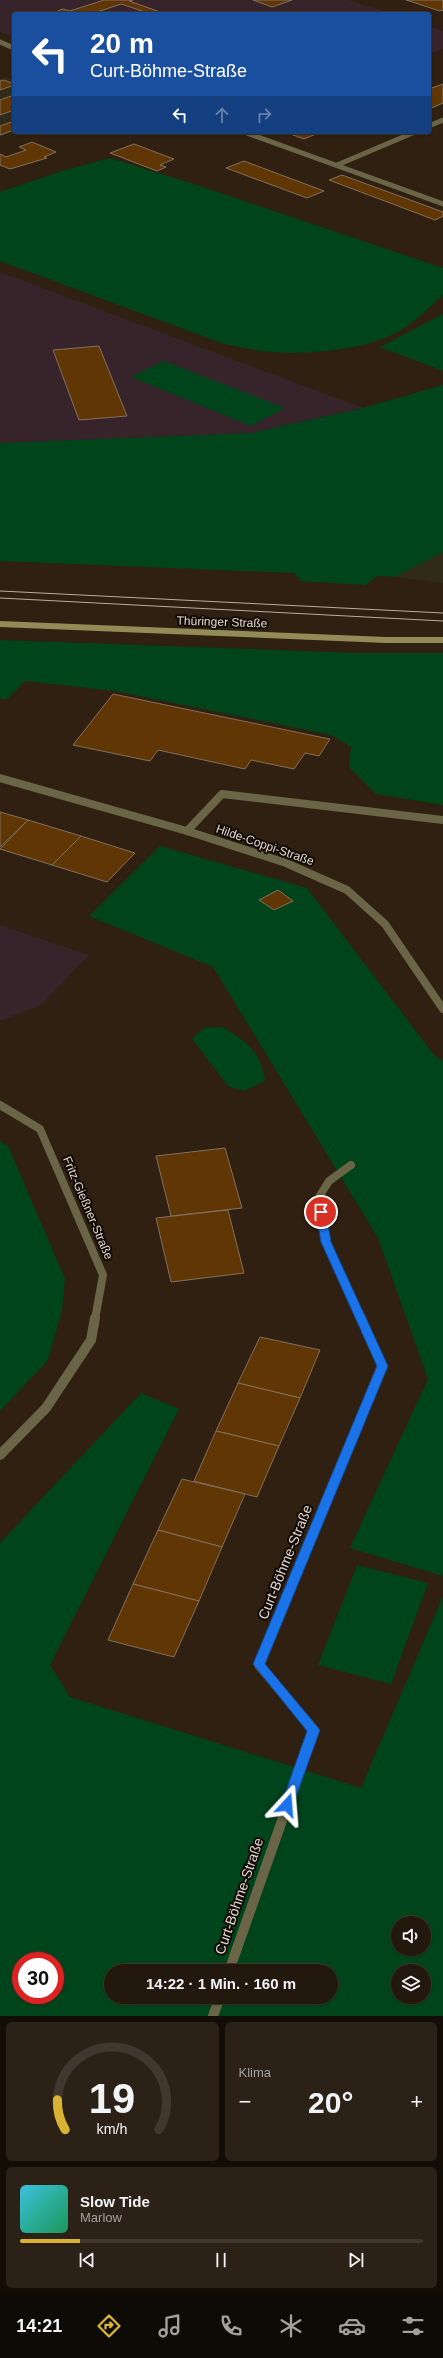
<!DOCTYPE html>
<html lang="de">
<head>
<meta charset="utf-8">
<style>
  :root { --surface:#23180d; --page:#2b2116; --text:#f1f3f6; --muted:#a3a09d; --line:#40372e; --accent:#dab333 }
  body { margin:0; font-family:Arial,sans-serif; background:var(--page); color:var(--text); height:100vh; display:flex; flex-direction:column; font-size:15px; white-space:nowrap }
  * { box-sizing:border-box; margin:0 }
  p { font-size:13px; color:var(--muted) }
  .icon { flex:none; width:22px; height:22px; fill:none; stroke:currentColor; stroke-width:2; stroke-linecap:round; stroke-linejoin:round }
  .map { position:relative; height:2016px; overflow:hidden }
  .panel { display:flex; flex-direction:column; gap:6px; padding:6px; background:#130d07; flex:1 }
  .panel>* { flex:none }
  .top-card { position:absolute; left:12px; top:12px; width:419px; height:122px; border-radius:4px; box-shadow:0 1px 3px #0004,0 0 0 1px var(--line); background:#1a4fa0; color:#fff; overflow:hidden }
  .controls { position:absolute; left:391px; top:1916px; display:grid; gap:8px }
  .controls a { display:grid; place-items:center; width:40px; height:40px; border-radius:50%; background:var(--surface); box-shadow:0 1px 3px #0004,0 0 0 1px var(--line); font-size:20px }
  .speed { position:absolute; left:12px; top:1952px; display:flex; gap:8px; font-size:20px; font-weight:700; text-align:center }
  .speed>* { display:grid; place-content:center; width:52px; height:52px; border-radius:50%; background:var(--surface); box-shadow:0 1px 3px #0004,0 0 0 1px var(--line); line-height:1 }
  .speed .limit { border:6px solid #d22; background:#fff; color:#111 }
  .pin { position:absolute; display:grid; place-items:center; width:34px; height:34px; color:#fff; margin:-17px; border:2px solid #fff; border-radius:50%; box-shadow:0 1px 4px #0007 }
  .me { position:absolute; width:44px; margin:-22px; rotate:19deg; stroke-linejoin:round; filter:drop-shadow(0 0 3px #0008) }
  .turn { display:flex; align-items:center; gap:14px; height:84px; padding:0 12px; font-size:18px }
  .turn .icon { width:52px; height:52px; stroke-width:2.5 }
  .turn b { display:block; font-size:28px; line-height:34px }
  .lanes { display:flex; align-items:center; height:38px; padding:0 12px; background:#0003; justify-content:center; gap:20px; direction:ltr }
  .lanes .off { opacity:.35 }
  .big { font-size:30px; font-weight:600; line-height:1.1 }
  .panel .card { flex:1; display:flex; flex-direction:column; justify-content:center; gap:6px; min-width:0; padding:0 14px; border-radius:6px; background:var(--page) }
  .panel .dial { align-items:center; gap:0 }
  .dial svg { height:104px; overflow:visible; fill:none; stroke:var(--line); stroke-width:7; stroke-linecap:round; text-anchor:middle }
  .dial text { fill:var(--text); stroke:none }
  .song { display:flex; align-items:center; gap:12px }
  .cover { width:48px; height:48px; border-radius:6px; background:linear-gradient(135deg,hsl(190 70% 55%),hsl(150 70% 35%)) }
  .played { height:4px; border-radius:2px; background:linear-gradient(90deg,var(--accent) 15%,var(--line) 15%) }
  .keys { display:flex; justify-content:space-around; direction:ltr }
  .heat { display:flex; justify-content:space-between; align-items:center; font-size:22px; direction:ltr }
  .panel .tiles { flex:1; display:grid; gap:6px; grid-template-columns:1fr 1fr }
  .card:last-child { grid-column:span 2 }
  .trip { position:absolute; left:104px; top:1964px; width:234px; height:40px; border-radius:20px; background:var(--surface); box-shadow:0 1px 3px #0004,0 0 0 1px var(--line); font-weight:600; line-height:40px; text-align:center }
  .tab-bar { display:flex; height:64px; justify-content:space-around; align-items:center; background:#0e0a05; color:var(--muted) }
  .tab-bar .icon { width:28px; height:28px }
  .tab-bar .current { color:var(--accent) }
  .tab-bar b { font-size:18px; color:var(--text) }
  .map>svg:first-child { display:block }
  .industrial { fill:#302a19 }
  .education { fill:#37242a }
  .green { fill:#00441c; fill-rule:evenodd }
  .building { fill:#603704; stroke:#826f5e }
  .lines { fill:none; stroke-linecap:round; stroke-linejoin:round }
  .street-far2 { stroke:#6a6546; stroke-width:5 }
  .street-far1 { stroke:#6a6546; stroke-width:8 }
  .street { stroke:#6a6546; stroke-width:10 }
  .secondary { stroke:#928b58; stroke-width:6 }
  .tram { stroke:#b9ada2; stroke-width:1 }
  .route { fill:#1a73e8; stroke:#114b97 }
  .labels { text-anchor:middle; stroke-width:4; stroke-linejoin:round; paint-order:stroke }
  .street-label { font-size:12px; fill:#e2d7ce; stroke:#120b05 }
  .near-street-label { font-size:14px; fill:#e2d7ce; stroke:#120b05 }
</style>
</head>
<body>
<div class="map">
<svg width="443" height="2016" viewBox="0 0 443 2016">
  <rect width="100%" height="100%" fill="#2f2011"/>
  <g class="industrial">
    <path d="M6,77L14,80V131L0,137V79Z"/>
    <path d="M443,522V583L394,577L382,568Z"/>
  </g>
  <g class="education">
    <path d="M0,0H349L392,14H14V37L0,32Z"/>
    <path d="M429,26L443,31V49L429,54Z"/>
    <path d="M0,272L363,408L251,433L0,443Z"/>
    <path d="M0,925L89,955L41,1005L0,1021Z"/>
  </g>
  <g class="green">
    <path d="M110,158L194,184L443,268V295C431,306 419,318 406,327C372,351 300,356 260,351C248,349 236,346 224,344L0,261V192L62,171Z"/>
    <path d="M443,314V371L380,347Z"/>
    <path d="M164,361L285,408L251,426L131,377Z"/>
    <path d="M443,385V552L394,577L377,576L366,585L301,581L294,573L0,561V443L251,433L363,408Z"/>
    <path d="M0,640L355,653H443V805L376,794L349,767L351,747L331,735L115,691L25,681L7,699H0Z"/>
    <path d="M160,846L307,888L434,1055L443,1061V1576L350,1548L428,1379L378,1238L213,967L89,916Z"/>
    <path d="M222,1027C247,1042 260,1050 265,1081L244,1091L228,1086L192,1039L204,1028Z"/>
    <path d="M0,1141L8,1146L65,1279L62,1310L48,1360L0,1411Z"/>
    <path d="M141,1393L179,1409L50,1665L70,1697L361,1788L443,1596V2016H0V1543ZM398,1923H424V1949H398ZM21,1961H55V1995H21ZM111,1971H331V1997H111ZM398,1971H424V1997H398Z"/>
    <path d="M357,1565L428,1583L391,1684L318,1665Z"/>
  </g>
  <g class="building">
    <path d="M104,0H133L129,1L166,14H151L121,4L97,12L102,14H50L63,9L70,11Z"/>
    <path d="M253,0H292L272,7Z"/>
    <path d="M406,0H443V10L440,11Z"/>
    <path d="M4,80L14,84V85L0,90V81Z"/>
    <path d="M443,84V103L429,109V89Z"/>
    <path d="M14,95V110L0,115V100Z"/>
    <path d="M14,121V130L0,135V126Z"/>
    <path d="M285,132H321L304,139Z"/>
    <path d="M32,142L56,152L44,157L47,158L10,169L0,165V154L6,157L26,150L19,147Z"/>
    <path d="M134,144L174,159L160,165L166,167L157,171L110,153Z"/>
    <path d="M244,161L324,191L307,198L226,168Z"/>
    <path d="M342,175L443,212V216L435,220L329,180Z"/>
    <path d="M99,346L127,416L79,420L53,350Z"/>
    <path d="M113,694L315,736L330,739L319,756L305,753L294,769L251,760L245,769L158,750L150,761L73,745Z"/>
    <path d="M0,812L28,820L0,847Z"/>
    <path d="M28,820L81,836L52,865L0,849Z"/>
    <path d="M81,836L135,853L107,882L52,865Z"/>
    <path d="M278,890L293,901L274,910L259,900Z"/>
    <path d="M225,1148L242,1208L171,1216L156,1156Z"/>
    <path d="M228,1210L244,1273L171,1282L156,1218Z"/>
    <path d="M260,1337L320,1350L300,1398L238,1383Z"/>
    <path d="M238,1383L300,1398L279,1446L216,1431Z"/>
    <path d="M216,1431L279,1446L257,1497L194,1481Z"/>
    <path d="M182,1479L245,1494L222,1547L158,1530Z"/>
    <path d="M158,1530L222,1547L199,1601L133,1584Z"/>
    <path d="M133,1584L199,1601L174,1657L108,1640Z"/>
  </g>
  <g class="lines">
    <g class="street-far2">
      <path d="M0,42L14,48"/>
      <path d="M429,126L443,120"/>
      <path d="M244,132L443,204"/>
      <path d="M337,165L415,132"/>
    </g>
    <g class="street-far1">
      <path d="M0,778L187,831L286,863L347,890L385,924L443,1009"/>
      <path d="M187,831L222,794L443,820"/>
      <path d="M0,1105L40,1129L103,1275L95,1319"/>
      <path d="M351,1165L329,1181L319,1197L326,1241L361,1319"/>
    </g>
    <g class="street">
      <path d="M0,1455L46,1408L91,1340L95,1318"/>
      <path d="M229,1971L314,1730L259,1665L382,1366L361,1318"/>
      <path d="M213,2016L220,1997"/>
    </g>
    <path class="secondary" d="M0,624L386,640H443"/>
    <g class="tram">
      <path d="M0,591L443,613"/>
      <path d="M0,598L443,621"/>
    </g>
  </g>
  <path class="route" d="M321,1208L326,1212L331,1242L388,1366L265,1664L320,1730L293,1805L287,1810L281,1805L307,1731L253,1664L377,1366L321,1242L316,1212Z"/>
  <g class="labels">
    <g class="street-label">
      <text transform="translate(222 622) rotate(2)" y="4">Thüringer Straße</text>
      <text transform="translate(265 845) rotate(19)" y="4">Hilde-Coppi-Straße</text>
      <text transform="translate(88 1208) rotate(67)" y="4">Fritz-Gießner-Straße</text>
    </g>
    <g class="near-street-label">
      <text transform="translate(285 1562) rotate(-68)" y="5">Curt-Böhme-Straße</text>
      <text transform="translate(239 1896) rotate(-71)" y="5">Curt-Böhme-Straße</text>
    </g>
  </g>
</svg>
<div class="controls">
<a><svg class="icon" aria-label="sound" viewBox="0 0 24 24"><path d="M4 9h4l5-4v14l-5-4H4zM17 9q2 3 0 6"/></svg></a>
<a><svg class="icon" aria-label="layers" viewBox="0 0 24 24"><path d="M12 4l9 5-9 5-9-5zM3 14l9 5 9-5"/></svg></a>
</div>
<div class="speed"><div class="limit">30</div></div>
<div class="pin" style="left:321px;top:1212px;background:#d93025"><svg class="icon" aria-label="arrive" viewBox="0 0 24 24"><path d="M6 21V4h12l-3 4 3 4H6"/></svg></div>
<svg class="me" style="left:287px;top:1805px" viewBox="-20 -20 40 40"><path d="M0-17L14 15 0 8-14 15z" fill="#1a73e8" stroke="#fff" stroke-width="4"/></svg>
<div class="trip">14:22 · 1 Min. · 160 m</div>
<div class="top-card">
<div class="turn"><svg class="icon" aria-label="left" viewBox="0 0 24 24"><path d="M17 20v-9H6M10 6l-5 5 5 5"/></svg><div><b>20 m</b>Curt-Böhme-Straße</div></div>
<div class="lanes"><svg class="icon" aria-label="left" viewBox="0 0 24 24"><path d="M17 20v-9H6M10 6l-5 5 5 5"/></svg><svg class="icon off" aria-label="ahead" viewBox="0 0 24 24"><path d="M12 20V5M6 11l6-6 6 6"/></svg><svg class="icon off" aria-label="right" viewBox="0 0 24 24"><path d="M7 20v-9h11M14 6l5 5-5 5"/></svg></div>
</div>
</div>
<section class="panel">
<div class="tiles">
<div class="card dial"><svg viewBox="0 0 100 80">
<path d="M14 69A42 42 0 1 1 86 69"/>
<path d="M14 69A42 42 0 0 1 8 46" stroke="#dab333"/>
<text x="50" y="56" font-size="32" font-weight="700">19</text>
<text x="50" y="72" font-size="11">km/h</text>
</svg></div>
<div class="card"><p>Klima</p>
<div class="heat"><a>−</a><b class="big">20°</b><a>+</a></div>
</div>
<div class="card">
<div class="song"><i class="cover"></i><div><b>Slow Tide</b><p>Marlow</p></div></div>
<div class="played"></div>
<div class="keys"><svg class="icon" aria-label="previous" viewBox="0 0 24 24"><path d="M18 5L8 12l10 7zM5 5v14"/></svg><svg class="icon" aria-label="pause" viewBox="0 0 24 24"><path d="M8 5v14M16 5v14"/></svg><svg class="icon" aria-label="next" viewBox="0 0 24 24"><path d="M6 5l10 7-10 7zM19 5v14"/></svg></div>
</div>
</div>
</section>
<nav class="tab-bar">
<b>14:21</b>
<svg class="icon current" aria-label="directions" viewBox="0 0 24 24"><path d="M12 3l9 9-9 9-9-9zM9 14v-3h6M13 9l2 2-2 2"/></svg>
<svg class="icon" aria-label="music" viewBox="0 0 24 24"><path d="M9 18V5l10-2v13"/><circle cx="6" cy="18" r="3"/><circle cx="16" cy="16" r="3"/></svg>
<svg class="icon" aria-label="phone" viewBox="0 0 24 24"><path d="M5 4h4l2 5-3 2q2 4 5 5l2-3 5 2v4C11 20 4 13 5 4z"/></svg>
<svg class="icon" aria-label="climate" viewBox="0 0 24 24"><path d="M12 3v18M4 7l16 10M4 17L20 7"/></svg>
<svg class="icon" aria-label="car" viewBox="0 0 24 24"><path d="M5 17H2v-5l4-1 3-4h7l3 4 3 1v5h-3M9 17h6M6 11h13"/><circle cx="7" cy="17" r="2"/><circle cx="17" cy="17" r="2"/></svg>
<svg class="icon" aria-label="filters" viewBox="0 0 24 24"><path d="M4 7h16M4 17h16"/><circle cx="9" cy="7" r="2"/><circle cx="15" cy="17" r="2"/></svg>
</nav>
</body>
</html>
